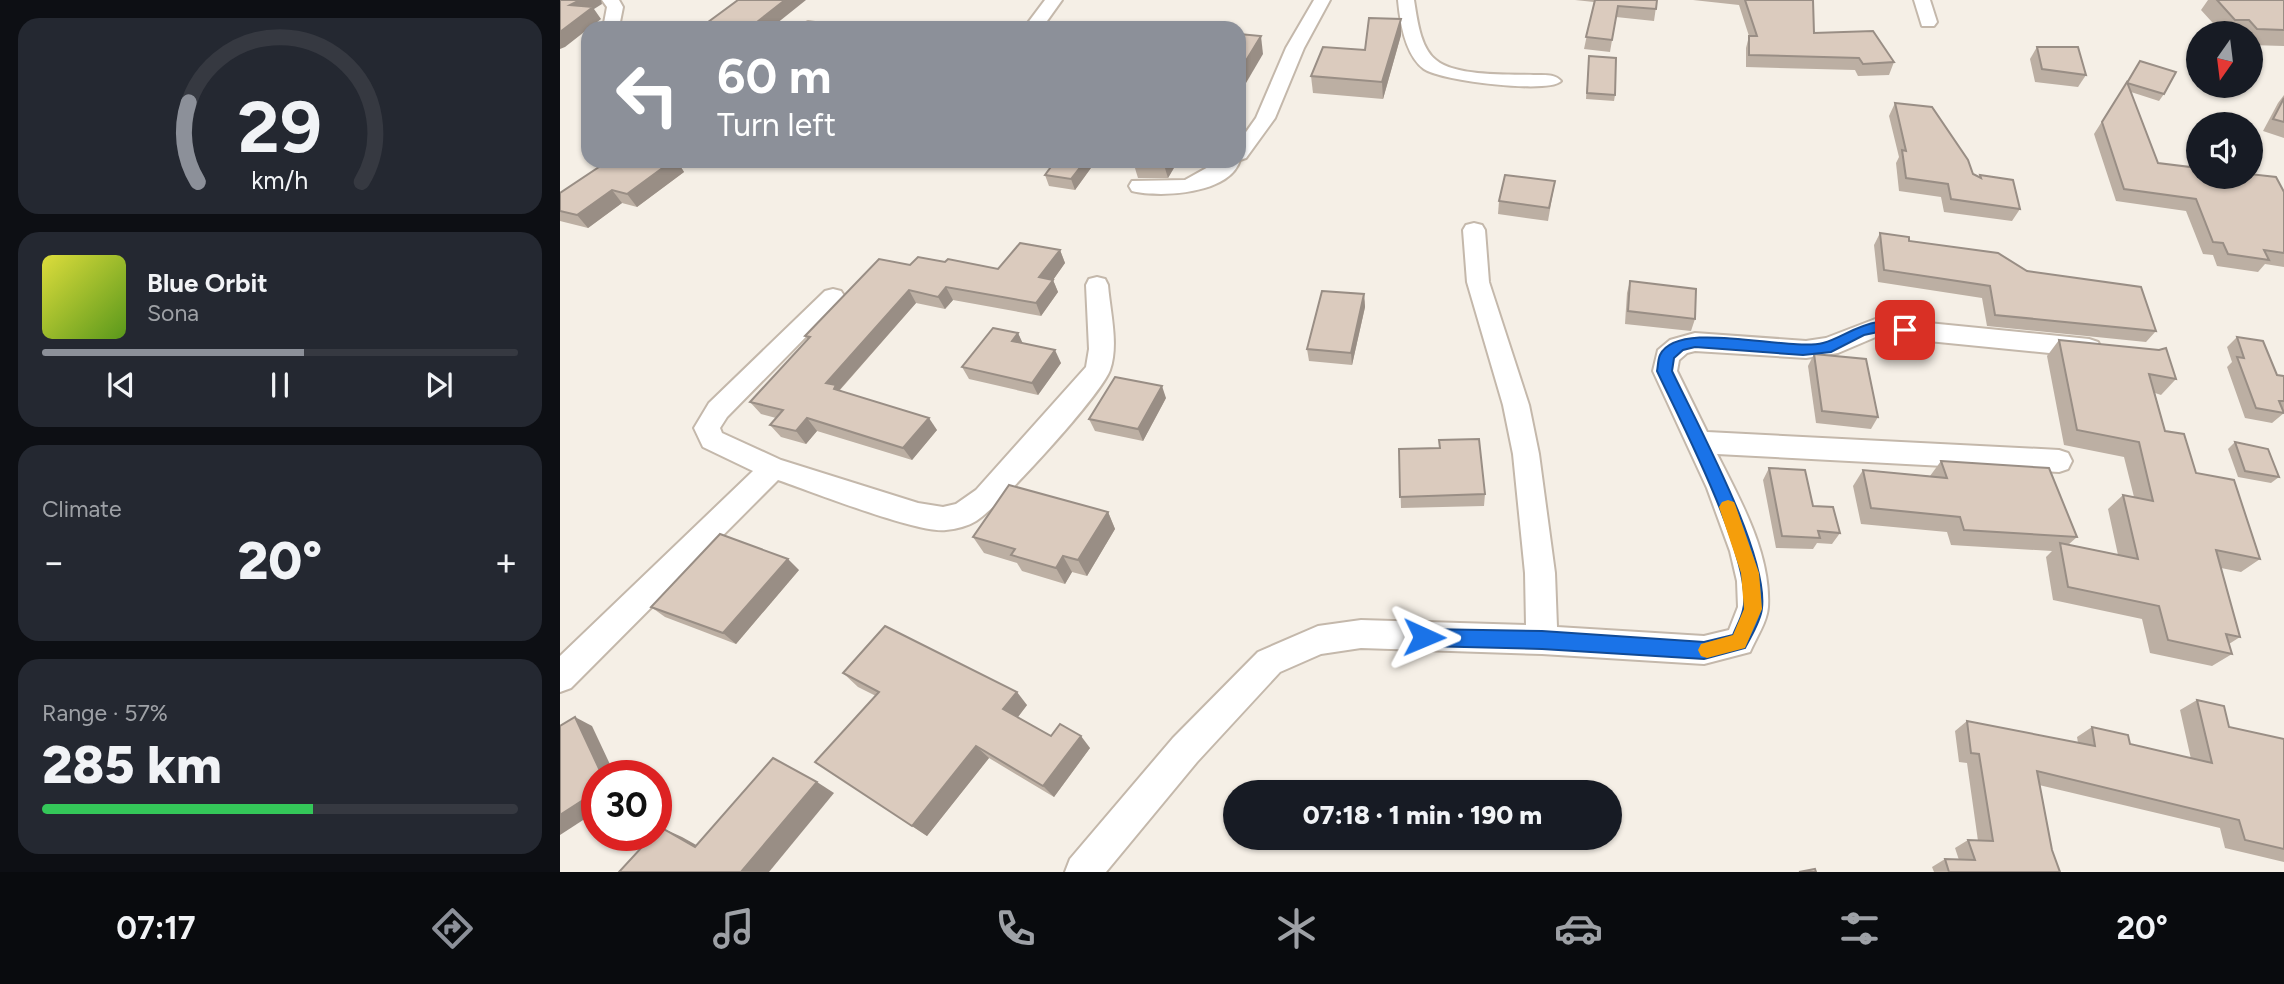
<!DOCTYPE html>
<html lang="en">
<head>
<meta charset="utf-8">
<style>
  :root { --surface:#171b24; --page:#242831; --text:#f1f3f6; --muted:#9ea1a6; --line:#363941; --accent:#8c9099 }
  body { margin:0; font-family:Figtree,sans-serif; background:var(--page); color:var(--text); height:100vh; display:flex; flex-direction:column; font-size:26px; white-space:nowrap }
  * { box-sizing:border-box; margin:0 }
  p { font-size:23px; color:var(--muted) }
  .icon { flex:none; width:38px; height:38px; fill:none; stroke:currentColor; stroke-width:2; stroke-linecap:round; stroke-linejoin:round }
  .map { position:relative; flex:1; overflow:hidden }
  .panel { display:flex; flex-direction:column; gap:18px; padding:18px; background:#0d0f14; width:560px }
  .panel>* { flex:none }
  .guide { position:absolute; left:21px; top:21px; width:665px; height:147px; border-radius:21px; box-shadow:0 2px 5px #0004; background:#8c9099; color:#fff; overflow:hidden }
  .needle { width:46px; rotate:194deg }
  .controls { position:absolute; left:1626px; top:21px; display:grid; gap:14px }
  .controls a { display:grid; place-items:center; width:77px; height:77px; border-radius:50%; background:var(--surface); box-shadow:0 2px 5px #0004; font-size:35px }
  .speed { position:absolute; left:21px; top:760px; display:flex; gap:14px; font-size:35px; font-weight:700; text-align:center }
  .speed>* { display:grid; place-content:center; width:91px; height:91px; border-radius:50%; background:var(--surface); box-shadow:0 2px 5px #0004; line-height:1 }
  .speed .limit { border:10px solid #d22; background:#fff; color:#111 }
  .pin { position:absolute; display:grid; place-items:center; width:60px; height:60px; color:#fff; margin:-30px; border-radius:14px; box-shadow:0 4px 10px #0006 }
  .me { position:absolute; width:77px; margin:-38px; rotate:91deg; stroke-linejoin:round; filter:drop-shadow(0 0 5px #0008) }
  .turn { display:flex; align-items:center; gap:24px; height:147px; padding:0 21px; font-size:32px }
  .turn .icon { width:91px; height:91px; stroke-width:2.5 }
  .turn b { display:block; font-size:49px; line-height:60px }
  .big { font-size:52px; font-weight:800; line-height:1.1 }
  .panel .widget { flex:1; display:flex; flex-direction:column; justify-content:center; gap:10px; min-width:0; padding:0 24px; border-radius:21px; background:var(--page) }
  .panel .dial { align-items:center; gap:0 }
  .dial svg { height:182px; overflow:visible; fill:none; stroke:var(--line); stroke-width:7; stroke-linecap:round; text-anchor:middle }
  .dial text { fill:var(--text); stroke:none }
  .song { display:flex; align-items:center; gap:21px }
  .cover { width:84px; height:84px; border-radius:10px; background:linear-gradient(135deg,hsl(60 70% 55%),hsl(90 70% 35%)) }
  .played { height:7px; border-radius:4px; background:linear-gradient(90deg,var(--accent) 55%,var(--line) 55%) }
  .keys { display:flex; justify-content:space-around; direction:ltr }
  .heat { display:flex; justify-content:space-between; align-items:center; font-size:38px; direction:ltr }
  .charge { height:10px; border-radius:5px; background:linear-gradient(90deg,#34c759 57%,var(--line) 0) }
  .trip { position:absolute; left:663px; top:780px; width:399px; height:70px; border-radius:35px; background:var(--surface); box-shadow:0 2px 5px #0004; font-weight:800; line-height:70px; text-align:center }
  .menu { display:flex; height:112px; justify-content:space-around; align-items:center; background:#090b0e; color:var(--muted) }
  .menu .icon { width:49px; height:49px }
  .menu .current { color:var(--accent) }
  .menu b { font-size:32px; color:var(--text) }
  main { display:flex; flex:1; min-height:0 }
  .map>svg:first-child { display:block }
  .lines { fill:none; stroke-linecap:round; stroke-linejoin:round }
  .minor-casing { stroke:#c4b8ab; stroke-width:4 }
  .minor { fill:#fff; fill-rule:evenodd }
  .wall { fill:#bcafa3 }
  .shaded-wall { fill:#998e85 }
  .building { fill:#dbcbbe; stroke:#998e85; stroke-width:2 }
  .route { fill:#1a73e8; stroke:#114b97; stroke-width:2 }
  .slow { fill:#f59e0b }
</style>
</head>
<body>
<main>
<section class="panel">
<div class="widget dial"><svg viewBox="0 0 100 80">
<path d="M14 69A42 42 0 1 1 86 69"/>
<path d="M14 69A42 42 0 0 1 10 34" stroke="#8c9099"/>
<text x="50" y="56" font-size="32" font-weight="700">29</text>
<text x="50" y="72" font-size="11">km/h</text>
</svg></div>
<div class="widget">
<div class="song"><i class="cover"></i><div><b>Blue Orbit</b><p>Sona</p></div></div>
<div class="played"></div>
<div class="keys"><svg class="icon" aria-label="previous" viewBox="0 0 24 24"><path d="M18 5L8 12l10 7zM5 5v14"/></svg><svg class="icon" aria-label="pause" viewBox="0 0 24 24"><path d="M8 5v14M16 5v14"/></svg><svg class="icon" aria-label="next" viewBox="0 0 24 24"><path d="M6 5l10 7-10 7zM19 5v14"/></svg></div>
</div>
<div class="widget"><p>Climate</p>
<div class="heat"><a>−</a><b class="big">20°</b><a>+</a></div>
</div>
<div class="widget"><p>Range · 57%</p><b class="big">285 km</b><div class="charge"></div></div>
</section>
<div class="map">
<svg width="1724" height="872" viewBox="0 0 1724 872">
  <rect width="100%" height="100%" fill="#f5efe6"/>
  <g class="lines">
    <g class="minor-casing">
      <g id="minor">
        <path d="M42,0H59L63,7L59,27H47L44,23L47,7Z"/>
        <path d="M485,0H502L482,28H464Z"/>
        <path d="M754,0H770L744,48L715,118L686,158L680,160C670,194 601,198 572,191L569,186L572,181L625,180L659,161H679V142L696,118L726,48Z"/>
        <path d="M838,0H854C857,18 860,48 876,60C896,77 951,74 976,75C986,75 995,74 1001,81C990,94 881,81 864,69C845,55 840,22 838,0Z"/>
        <path d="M1354,0H1370L1377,22L1374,26H1362Z"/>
        <path d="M248,22L262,24L265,28L239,27Z"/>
        <path d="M914,223L922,225L925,230L929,282L969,405L979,454L995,573L997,627L1144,636L1169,630L1178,607L1177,581L1170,551L1147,488L1093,371L1098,350L1110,340L1135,333L1246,341L1266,338L1318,318L1529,339L1538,342L1541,348L1538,354L1529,357L1318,336L1278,353L1246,358L1135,351L1127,353L1119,360L1117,371L1147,432L1499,450L1508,453L1512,461L1508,469L1499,472L1157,454C1180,499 1211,554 1208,607C1207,622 1196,638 1190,652L1144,664L982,654L801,648L761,654L720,672L637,762L546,872H505L510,859L613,738L698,652L758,626L801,620L966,625L965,573L953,454L943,405L907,282L903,230L906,225Z"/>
        <path d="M537,277L545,279L548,285C550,311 559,345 550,370C541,395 440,506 416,521C408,526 396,529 386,530C359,534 250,491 218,480L11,688L0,692V656L193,471L143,447L134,428L149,403L265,291L273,289L281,291L285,297L167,417L160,428L162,433L221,460L358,503L383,507L396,504L416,490L526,367L529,349L526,285L529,279Z"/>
      </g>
    </g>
    <use href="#minor" class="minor"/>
  </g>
  <g class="wall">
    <path d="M1015,0H1097L1094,21L1056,17L1050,52L1024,49L1034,2Z"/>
    <path d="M1133,0H1253L1254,33L1334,62L1329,75L1298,76L1295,70L1186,67V48L1189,36L1179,5Z"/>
    <path d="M1648,0H1724V46L1690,45V33H1662L1641,10Z"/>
    <path d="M841,35L823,99L753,93L751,76L805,50Z"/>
    <path d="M1477,47L1526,75L1518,87L1475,82L1470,59Z"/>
    <path d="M1029,56L1055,95L1054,101L1026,99Z"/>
    <path d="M1580,61L1604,94L1599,101L1571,92L1598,163L1724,192V267L1705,264L1698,272L1657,266L1653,255L1643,254L1626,211L1556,201L1534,134Z"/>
    <path d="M1724,95V138L1703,131L1718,103Z"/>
    <path d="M1335,103L1413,174L1419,177L1420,175L1460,209L1452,221L1384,212L1381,197L1339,191L1336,163L1339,157L1329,116Z"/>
    <path d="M48,161H117L124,172L77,207L62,203L28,228L0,221V193Z"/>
    <path d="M536,161L515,190L489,186L485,175L491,167L490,163Z"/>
    <path d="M577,161H618L608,178H578L574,165Z"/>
    <path d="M995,181L988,221L938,214L939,201Z"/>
    <path d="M1320,233L1467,271L1596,331L1586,342L1427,326L1422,298L1318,282L1314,245Z"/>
    <path d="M500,250L505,263L493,280L498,292L481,316L393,300L385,309L356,303L280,390L377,430L352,460L257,431L246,444L221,437L210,425L216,418L201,414L190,402L248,340L245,336L350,265L385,262L438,269Z"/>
    <path d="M1070,281L1135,319L1131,331L1065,324L1067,293Z"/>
    <path d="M804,294L805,307L792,365L749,361L747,349Z"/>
    <path d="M458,333L462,343L501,363L478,395L409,379L402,367Z"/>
    <path d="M1677,337L1717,375L1724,376V413L1712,423L1685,418L1667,367L1672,362L1667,347Z"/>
    <path d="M1499,340L1616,379L1601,395L1595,393L1605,431L1700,559L1681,572L1661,568L1680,637L1669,644L1672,654L1652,666L1590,653L1582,619L1493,600L1486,557L1492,551L1391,545L1387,532L1301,524L1293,486L1303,470L1370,476L1381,461L1517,537L1508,545L1558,555L1548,509L1563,495L1574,497L1564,457L1504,445L1487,356Z"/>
    <path d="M1254,354L1318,417L1311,429L1256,423L1248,366Z"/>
    <path d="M606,398L583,441L535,431L529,419Z"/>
    <path d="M879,440L925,494L924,506L841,508L839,449L879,448Z"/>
    <path d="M1675,442L1719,477L1711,483L1678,477L1668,449Z"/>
    <path d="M1209,468L1253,506L1280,533L1272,544L1257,543L1253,549L1216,548L1203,480Z"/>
    <path d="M548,512L555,529L527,576L512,572L505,584L462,571L457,563L424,553L413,537Z"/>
    <path d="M239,570L176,644L105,617L91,607Z"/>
    <path d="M283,673L467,705L458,717L491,736L530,748L494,797L429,758L367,836L255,762L316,696L298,687Z"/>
    <path d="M1637,700L1669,727L1724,739V862L1665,848L1660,828L1479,785L1492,850L1500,872H1374L1372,867L1385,859L1399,860L1395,848L1408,840L1418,841L1407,763L1399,762L1395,731L1407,721L1518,743L1517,737L1532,727L1570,744L1631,759L1620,710Z"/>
  </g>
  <g class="shaded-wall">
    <path d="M20,0H41L42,4L34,9L41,19L30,28H28V29L5,47L0,49V32L10,5Z"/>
    <path d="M225,0H246L211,28L197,22Z"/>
    <path d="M841,19V35L823,99L822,82Z"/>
    <path d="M701,36L703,54L679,95V72Z"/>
    <path d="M112,161H117L124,172L77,207L67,194Z"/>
    <path d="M525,161H536L515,190L511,179Z"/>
    <path d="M607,161H618L608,178L604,165Z"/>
    <path d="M52,190L62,203L28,228L17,215Z"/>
    <path d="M500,250L505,263L493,280L498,292L481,316L476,303L479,277Z"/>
    <path d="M386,287L393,300L385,309L378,297Z"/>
    <path d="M349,290L356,303L275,395L266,383Z"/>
    <path d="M804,294L805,307L792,365L791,353Z"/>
    <path d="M458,333L464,346L452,341Z"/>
    <path d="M495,350L501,363L478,395L472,383Z"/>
    <path d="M602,386L606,398L583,441L578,429Z"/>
    <path d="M247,418L257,431L246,444L236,431Z"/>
    <path d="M369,418L377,430L352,460L343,448Z"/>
    <path d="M548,512L555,529L527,576L518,560Z"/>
    <path d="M503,556L512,572L505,584L496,568Z"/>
    <path d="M228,559L239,570L176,644L163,633Z"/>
    <path d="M457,692L467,705L454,722L443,709Z"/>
    <path d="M15,717L32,726L55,775H42Z"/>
    <path d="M521,736L530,748L494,797L483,786Z"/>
    <path d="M416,746L429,758L367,836L352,826Z"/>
    <path d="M257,782L274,793L209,872H181Z"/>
    <path d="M37,791V811L0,835V815Z"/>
    <path d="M100,827L122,837L156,856L135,847Z"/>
  </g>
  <g class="building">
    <path d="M0,0H20L10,5L33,7L0,32Z"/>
    <path d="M178,0H225L197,22L248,28H140Z"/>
    <path d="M1035,0H1097L1096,9L1058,6L1052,40L1026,37Z"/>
    <path d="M1185,0H1253L1254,33L1313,31L1334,62L1303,64L1299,58L1189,55V36H1197Z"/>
    <path d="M1657,0H1724V30L1697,29L1689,20H1675Z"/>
    <path d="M809,18L841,19L822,82L751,76L763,47L805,50Z"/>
    <path d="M679,34L701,36L679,72Z"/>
    <path d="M1477,47H1518L1526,75L1482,69Z"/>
    <path d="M1029,56L1056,58L1055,95L1027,93Z"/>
    <path d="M1580,61L1616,72L1604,94L1567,83Z"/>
    <path d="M1567,82L1598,163L1638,168V177H1690V174L1716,177L1724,192V253L1704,250L1709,260L1668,254L1663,243L1653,242L1636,199L1564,189L1542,122Z"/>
    <path d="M1724,98V122L1713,119Z"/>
    <path d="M1335,103L1372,107L1408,160L1413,174L1421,178L1420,175L1453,180L1460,209L1391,199L1388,184L1346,178L1342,150L1346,151Z"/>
    <path d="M48,161H112L67,194L52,190L17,215L0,211V193Z"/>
    <path d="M492,161H525L511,179L485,175L493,164L490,163Z"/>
    <path d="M577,161H607L604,165H574Z"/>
    <path d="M945,175L995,181L989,208L939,201Z"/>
    <path d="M1320,233L1349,237V241L1438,253L1467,271L1581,287L1596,331L1435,315L1430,286L1324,270Z"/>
    <path d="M460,243L500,250L479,277L493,280L476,303L386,287L378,297L349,290L266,383L276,385L274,389L369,418L343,448L247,418L236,431L210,425L223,410L190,402L250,337L245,336L319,259L350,265L358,257L385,262L388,259L438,269Z"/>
    <path d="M1070,281L1136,289L1135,319L1068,311Z"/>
    <path d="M762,291L804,294L791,353L747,349Z"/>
    <path d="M433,328L458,333L452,341L495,350L472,383L402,367Z"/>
    <path d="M1677,337L1703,341L1717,375L1724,376V401H1719L1724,413L1696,408L1677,357L1684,358Z"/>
    <path d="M1499,340L1599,350L1606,348L1616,379L1589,374L1605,431L1624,434L1636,473L1674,480L1700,559L1656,550L1680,637L1666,634L1672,654L1608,640L1599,606L1508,587L1500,543L1578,559L1563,495L1593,501L1579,442L1517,430Z"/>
    <path d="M1254,354L1306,359L1318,417L1262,411Z"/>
    <path d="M555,377L602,386L578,429L529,419Z"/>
    <path d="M919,439L925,494L840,497L839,449L880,448L879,440Z"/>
    <path d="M1675,442L1708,449L1719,477L1685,471Z"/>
    <path d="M1381,461L1489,468L1517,537L1404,530L1400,517L1311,508L1303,470L1387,478Z"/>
    <path d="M1209,468L1245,470L1253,506L1273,507L1280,533L1258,531L1260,538L1222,536Z"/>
    <path d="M449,485L548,512L518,560L503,556L496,568L451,555L455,549L413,537Z"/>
    <path d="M160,534L228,559L163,633L91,607Z"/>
    <path d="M325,626L457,692L443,709L491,736L500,724L521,736L483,786L416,746L352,826L255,762L319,692L283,673Z"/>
    <path d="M1637,700L1664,706L1669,727L1724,739V849L1685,840L1679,820L1477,771L1492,850L1500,872H1389L1385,859L1415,860L1408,840L1433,841L1419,754L1411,753L1407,721L1535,746L1532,727L1568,735L1570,744L1652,763Z"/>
    <path d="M15,717L42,775H37V791L0,815V726Z"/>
    <path d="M213,758L257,782L181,872H59L93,835H96V831L100,827L135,847Z"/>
    <path d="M1255,869L1256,872H1239Z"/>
  </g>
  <path class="route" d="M1318,322L1345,324L1352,330L1345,335L1318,332L1304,335L1271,352L1243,355L1135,347L1123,350L1114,358L1112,371C1137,424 1208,553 1202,608C1201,621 1191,636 1185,648L1144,659L982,649L864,646L857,643L855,637L857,631L864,629L982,631L1144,642L1173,635C1176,627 1181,619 1183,610C1195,564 1119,418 1097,371C1098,366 1098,359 1100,355C1118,318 1227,352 1263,343C1282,338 1294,326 1318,322Z"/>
  <path class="slow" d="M1168,500L1174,502L1176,507L1199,573L1202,609L1185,648L1147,658L1141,656L1138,650L1141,644L1173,635L1184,609L1181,573L1159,507L1162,502Z"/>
</svg>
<div class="controls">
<a><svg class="needle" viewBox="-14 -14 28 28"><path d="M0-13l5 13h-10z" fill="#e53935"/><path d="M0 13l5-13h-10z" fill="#9ea1a6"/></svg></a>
<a><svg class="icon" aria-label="sound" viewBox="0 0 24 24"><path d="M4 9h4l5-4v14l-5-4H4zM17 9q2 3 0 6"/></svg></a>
</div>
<div class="speed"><div class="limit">30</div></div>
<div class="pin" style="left:1345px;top:330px;background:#d93025"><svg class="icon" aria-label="arrive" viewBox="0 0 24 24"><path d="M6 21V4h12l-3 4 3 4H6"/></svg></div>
<svg class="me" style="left:864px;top:637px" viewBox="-20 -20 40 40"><path d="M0-17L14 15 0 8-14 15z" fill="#1a73e8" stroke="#fff" stroke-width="4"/></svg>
<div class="trip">07:18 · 1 min · 190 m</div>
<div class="guide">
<div class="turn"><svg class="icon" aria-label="left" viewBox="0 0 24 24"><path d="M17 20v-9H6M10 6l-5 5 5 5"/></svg><div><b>60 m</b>Turn left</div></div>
</div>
</div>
</main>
<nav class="menu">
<b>07:17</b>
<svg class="icon current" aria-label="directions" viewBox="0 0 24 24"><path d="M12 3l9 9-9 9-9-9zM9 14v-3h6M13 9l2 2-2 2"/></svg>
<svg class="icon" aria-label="music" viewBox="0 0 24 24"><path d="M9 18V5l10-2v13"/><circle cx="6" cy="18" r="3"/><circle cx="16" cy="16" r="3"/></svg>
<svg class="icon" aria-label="phone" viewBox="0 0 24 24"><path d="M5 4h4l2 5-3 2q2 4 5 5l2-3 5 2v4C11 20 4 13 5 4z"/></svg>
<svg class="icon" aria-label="climate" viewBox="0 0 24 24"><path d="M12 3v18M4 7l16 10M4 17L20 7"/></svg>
<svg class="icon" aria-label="car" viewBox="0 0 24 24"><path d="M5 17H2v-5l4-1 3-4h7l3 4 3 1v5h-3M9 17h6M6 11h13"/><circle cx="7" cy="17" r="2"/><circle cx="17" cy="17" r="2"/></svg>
<svg class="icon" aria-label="filters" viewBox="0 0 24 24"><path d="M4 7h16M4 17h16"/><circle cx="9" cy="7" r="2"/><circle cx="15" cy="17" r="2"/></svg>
<b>20°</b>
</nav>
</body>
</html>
